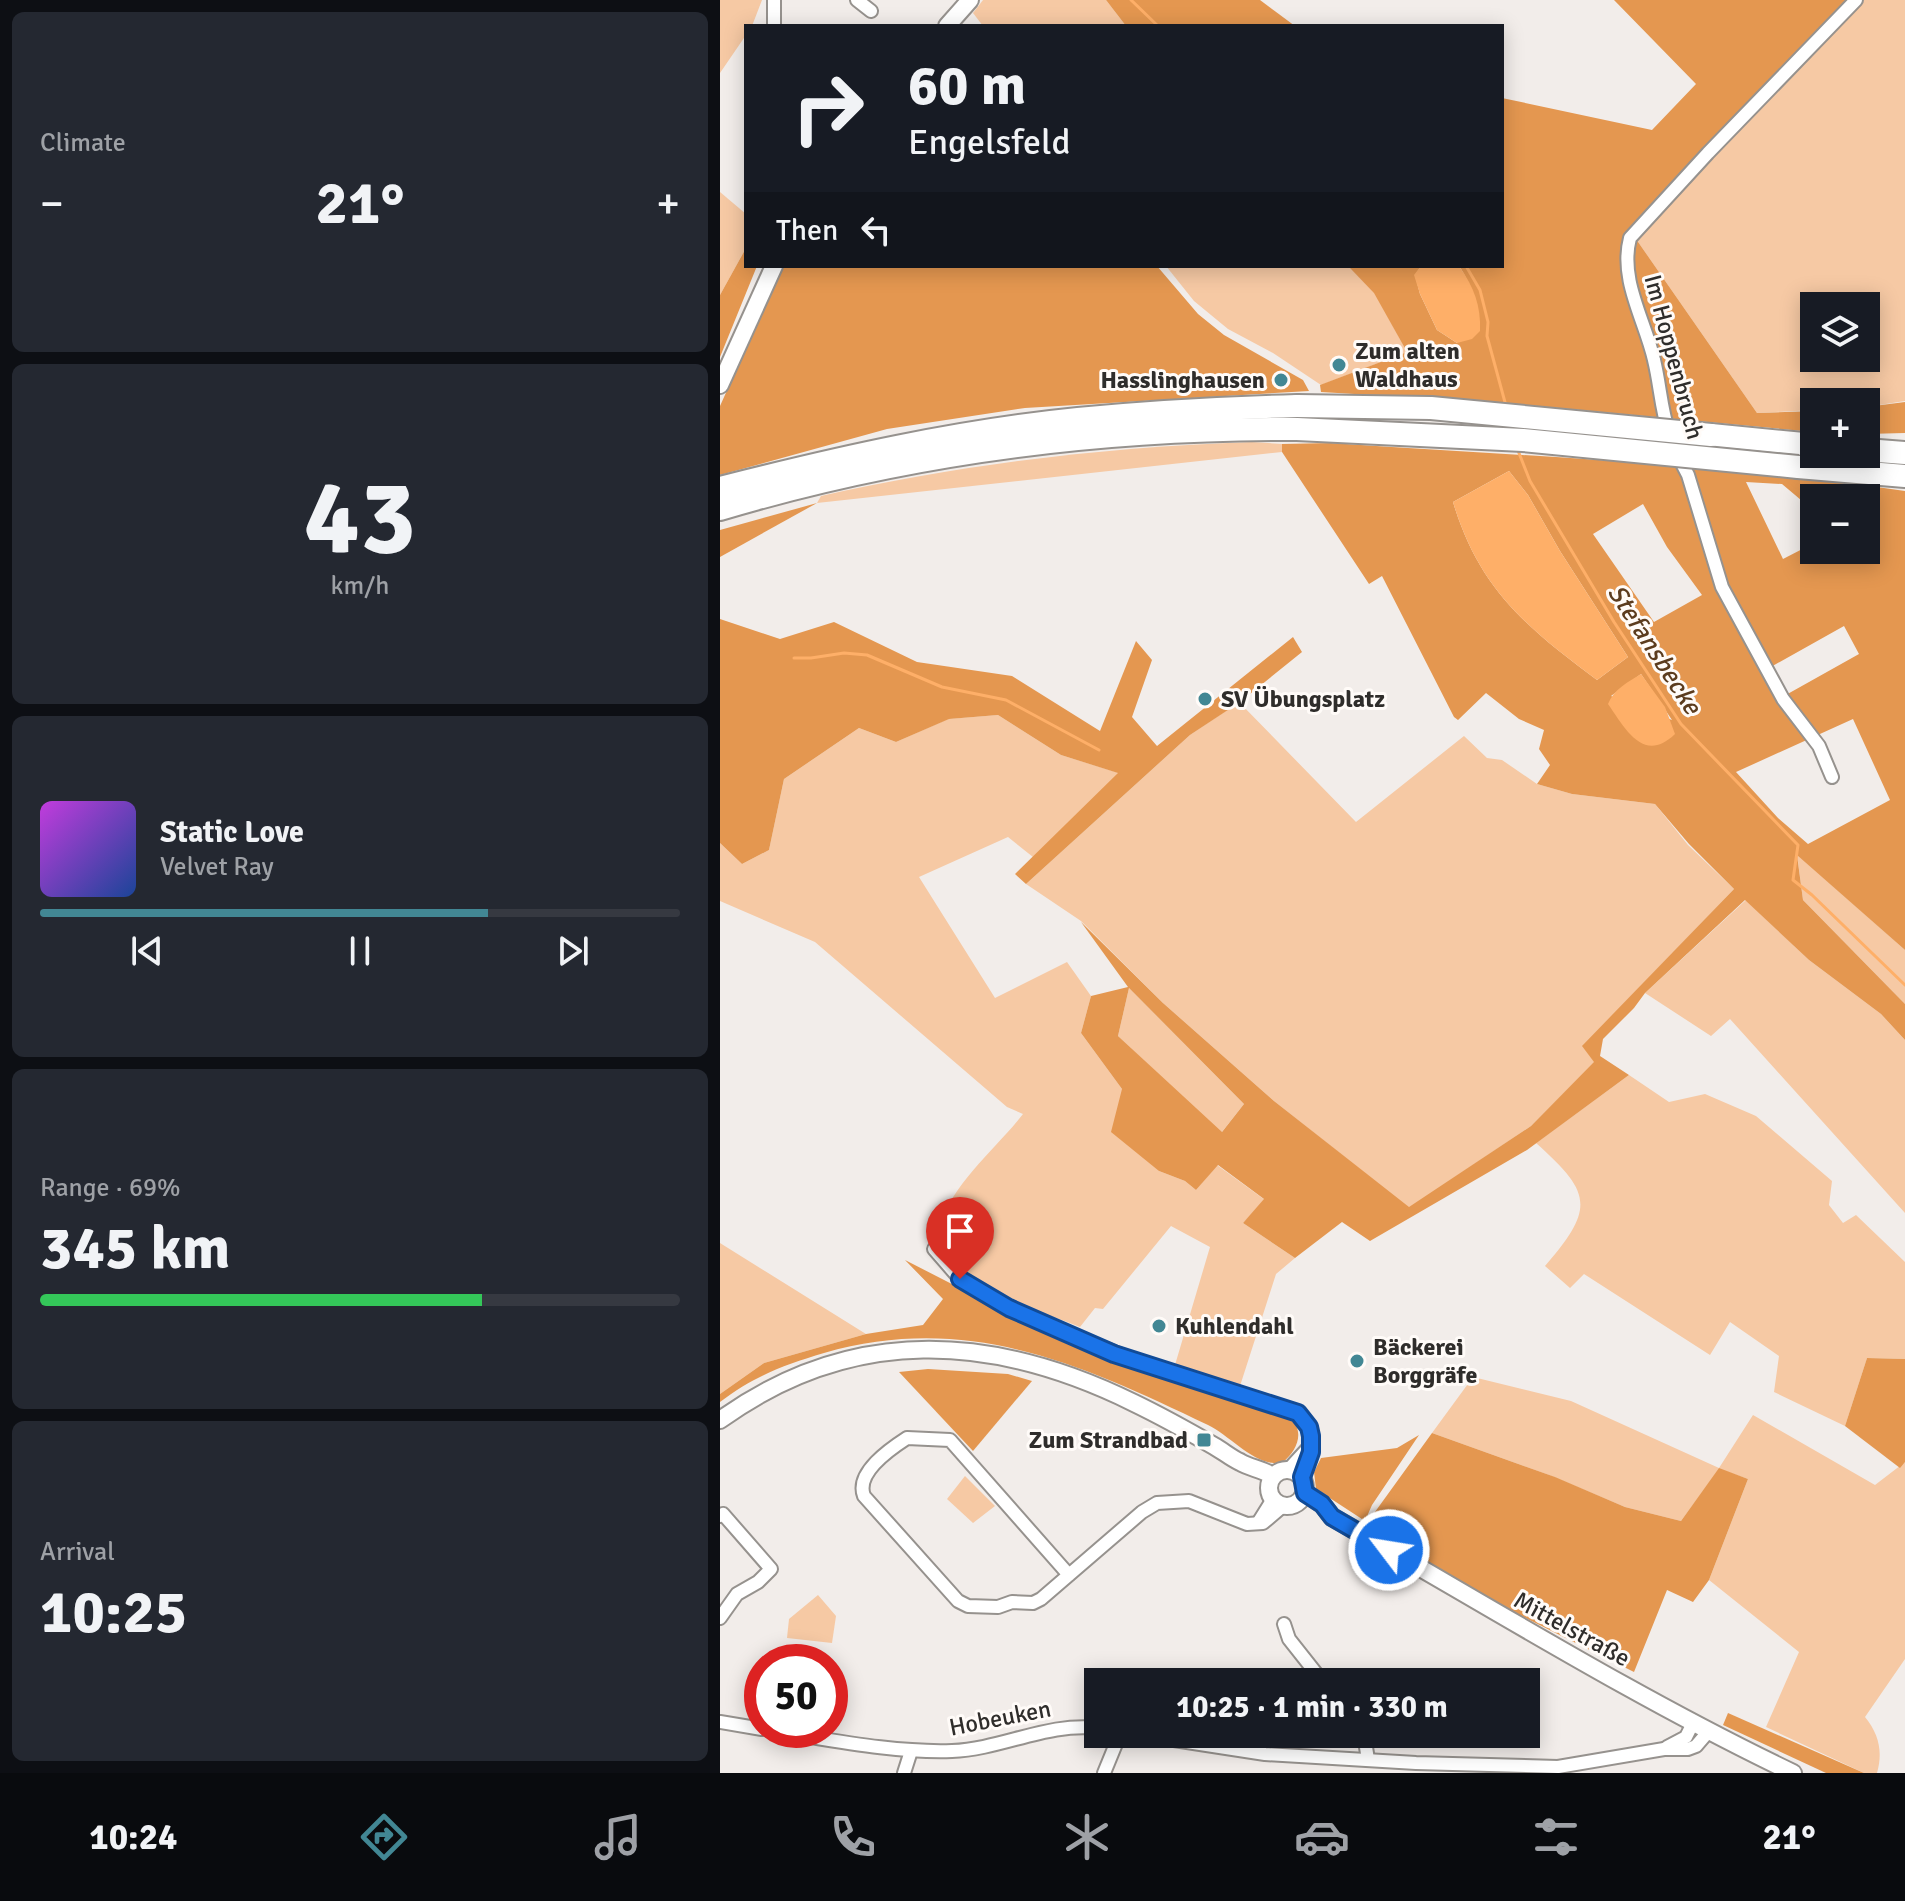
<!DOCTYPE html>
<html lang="en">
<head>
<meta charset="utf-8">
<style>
  :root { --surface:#171b24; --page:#242831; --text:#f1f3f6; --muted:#9ea1a6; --line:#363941; --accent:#428794 }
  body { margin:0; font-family:Signika,sans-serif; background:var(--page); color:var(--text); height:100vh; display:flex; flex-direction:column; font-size:30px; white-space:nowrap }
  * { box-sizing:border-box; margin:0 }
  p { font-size:26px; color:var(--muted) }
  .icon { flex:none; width:44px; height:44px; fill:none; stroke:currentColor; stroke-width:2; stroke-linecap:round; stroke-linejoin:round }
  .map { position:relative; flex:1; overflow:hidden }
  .side { display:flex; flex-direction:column; gap:12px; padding:12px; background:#0d0f14; width:720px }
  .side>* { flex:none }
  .top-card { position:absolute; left:24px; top:24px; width:760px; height:244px; border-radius:0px; box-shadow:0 4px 20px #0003; background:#171b24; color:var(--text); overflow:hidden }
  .fabs { position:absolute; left:1080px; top:292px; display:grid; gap:16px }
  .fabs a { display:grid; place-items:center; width:80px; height:80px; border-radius:0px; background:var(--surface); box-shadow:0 4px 20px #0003; font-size:40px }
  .speed { position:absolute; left:24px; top:1644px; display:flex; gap:16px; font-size:40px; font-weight:700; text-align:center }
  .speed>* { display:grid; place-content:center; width:104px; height:104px; border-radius:50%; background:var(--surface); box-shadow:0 4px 20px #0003; line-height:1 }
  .speed .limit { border:12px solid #d22; background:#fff; color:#111 }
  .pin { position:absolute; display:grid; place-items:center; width:68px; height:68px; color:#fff; margin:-82px -34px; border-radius:50% 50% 50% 0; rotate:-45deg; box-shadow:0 0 8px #0007 }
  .pin .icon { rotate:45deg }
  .me { position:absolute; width:88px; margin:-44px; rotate:301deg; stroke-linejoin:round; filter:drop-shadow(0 0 6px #0008) }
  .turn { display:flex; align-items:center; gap:28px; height:168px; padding:0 32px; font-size:36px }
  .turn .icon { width:104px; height:104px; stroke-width:2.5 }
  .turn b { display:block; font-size:56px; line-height:68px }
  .then { display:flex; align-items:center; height:76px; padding:0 32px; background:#0003; gap:16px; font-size:30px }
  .big { font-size:60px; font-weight:800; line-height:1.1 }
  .side .widget { flex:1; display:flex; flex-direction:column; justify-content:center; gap:12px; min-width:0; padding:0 28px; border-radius:12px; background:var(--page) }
  .side .dial { align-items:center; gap:0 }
  .dial b { font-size:104px; line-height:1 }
  .song { display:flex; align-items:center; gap:24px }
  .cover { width:96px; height:96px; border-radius:12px; background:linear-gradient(135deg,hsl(290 70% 55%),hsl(220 70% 35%)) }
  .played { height:8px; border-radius:4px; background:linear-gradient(90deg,var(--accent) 70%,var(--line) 70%) }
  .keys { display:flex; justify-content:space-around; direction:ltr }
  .heat { display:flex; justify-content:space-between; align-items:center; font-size:44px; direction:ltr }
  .charge { height:12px; border-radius:6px; background:linear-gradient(90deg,#34c759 69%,var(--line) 0) }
  .trip { position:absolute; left:364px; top:1668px; width:456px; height:80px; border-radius:0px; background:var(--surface); box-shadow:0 4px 20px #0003; font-weight:800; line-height:80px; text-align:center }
  .dock { display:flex; height:128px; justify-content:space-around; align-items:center; background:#090b0e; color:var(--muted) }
  .dock .icon { width:56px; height:56px }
  .dock .on { color:var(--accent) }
  .dock b { font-size:36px; color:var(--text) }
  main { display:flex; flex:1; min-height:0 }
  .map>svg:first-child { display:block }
  .green { fill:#f6c9a4; fill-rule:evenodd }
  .forest { fill:#e49750; fill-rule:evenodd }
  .water { fill:#feaf68 }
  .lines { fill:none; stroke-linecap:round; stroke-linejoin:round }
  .stream { stroke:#feaf68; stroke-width:3 }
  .minor-casing { stroke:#96928e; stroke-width:16 }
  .secondary-casing { stroke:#96928e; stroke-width:20 }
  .motorway-casing { stroke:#96928e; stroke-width:26 }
  .minor { stroke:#fff; stroke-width:12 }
  .secondary { stroke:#fff; stroke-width:16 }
  .motorway { stroke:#fff; stroke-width:22 }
  .motorway-bridge-casing { stroke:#96928e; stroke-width:26; stroke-linecap:butt }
  .motorway-bridge { stroke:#fff; stroke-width:22 }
  .route-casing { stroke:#114b97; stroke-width:20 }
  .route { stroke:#1a73e8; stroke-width:14 }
  .poi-dot { fill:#428794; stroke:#fffbf8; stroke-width:3 }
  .labels { text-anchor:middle; stroke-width:6; stroke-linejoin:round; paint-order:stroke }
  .poi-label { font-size:24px; font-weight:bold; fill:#2f2d2b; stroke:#fffbf8; text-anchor:start }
  .street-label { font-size:24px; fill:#2f2d2b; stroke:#fffbf8 }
  .water-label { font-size:26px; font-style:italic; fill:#5c3c1e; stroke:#fffbf8 }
</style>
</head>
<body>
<main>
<section class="side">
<div class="widget"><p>Climate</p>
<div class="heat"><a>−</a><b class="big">21°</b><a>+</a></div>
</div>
<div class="widget dial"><b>43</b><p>km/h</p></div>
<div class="widget">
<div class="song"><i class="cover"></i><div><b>Static Love</b><p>Velvet Ray</p></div></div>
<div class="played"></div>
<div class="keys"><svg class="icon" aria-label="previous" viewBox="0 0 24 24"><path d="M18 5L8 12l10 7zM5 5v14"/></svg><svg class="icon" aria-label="pause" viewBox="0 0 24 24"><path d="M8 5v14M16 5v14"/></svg><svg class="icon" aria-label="next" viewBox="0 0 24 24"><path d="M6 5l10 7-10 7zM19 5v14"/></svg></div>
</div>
<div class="widget"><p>Range · 69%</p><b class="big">345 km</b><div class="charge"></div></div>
<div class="widget"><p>Arrival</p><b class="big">10:25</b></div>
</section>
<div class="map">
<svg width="1185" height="1773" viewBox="0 0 1185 1773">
  <rect width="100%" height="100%" fill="#f2edea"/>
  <g class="green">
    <path d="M0,0H42L32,26H26V35L0,73Z"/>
    <path d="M263,0H386L406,26H263L253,13Z"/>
    <path d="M1144,0H1185V401L1146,407V402H1094V410L1037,413L916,239ZM1094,306H1146V358H1094Z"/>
    <path d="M0,192L26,214V248L0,295Z"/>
    <path d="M446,266H628L655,293L687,352L601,385L553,353L508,329L474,301Z"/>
    <path d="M532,442L562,444V452L97,503L101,496C244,464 386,447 532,442Z"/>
    <path d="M519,702L636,822L744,736L767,758L782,760L817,784L852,794L935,804L968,845L1014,889L863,1046L875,1062L811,1126L689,1208L554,1101L443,1003L361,921L306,884L470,735Z"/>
    <path d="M278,715L341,755L399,773L313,857L288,837L199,877L275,998L347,962L371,996L361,1033L402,1089L439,1171L465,1181L476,1190L497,1165L545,1200L523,1223L575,1258L556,1274L520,1386L455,1365L490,1247L451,1226L383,1309L375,1308L360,1327C323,1312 276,1301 247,1272C230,1256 243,1238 220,1226C233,1182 276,1149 303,1114L287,1107L95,942L0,901V843L22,864L49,850L64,779L139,728L176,742L228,719Z"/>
    <path d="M1077,854L1185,950V1004L1083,900Z"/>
    <path d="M1026,900L1089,960L1161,1014L1185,1040V1213L1010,1019L991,1036L925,993Z"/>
    <path d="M409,988L524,1104L501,1133L398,1036Z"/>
    <path d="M909,1075L949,1102L985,1094L1036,1116L1112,1181L1109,1205L1123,1223L1136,1215L1185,1262V1359L1147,1358L1125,1426L1054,1392L1059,1356L1010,1322L990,1355L864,1274L850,1288L825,1266C875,1208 872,1193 816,1143Z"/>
    <path d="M0,1243L146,1334L44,1363L0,1394Z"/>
    <path d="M753,1377L851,1401L999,1468L1033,1415L1155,1485L1185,1462V1659L1145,1717C1159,1734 1163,1752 1157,1773H1144L1046,1727L1079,1652L989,1580L1028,1479L999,1469L961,1521L905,1507L829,1475L712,1433Z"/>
    <path d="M245,1476L275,1506L253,1523L227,1499Z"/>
    <path d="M98,1595L116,1616L112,1643L67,1638L69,1619Z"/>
  </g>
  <g class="forest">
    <path d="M386,0H540L575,26H406Z"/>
    <path d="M894,0H1129L952,182L907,235L902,247L916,239L1037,413L1094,411V432L784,403L601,392L600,385L687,352L654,293L628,266H701L695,275L700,294L717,330L737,343C747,311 760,296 739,266H782V98L932,130L976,84Z"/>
    <path d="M26,248V266H37L0,357V295Z"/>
    <path d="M63,266H437L478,314L504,335L583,380L589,391L305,408L167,429L0,475V406Z"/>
    <path d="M1185,402V433L1146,434V407Z"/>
    <path d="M611,443C802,456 995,463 1185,491V950L1077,855L1083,900L1185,1004V1040L1161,1014L1089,960L1025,900L925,993L914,1008L883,1039L880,1056L909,1075L807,1150L650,1241L622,1222L575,1258L523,1223L544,1199L498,1165L476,1190L465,1181L439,1171L391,1132L402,1089L361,1033L371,996L408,987L361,922L443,1003L554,1101L689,1207L811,1126L874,1062L862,1046L1014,889L969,844L935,804L852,794L817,784L830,765L819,749L824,730L799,719L766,693L738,720L734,717L662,576L649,584L562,452V444ZM789,471L808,495L840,551L908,657L877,680C807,628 759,589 733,502ZM1026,482L1062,484L1094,511V498H1146V550H1094V543L1063,559ZM923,504L947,547L982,595L934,622L873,534ZM1124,626L1139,654L1064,696L1049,668ZM921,674L952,720L891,696ZM1133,719L1170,800L1088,844L1058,818L1016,772ZM409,988L524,1104L502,1132L398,1036Z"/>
    <path d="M97,503L0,557V530Z"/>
    <path d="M0,619L60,639L114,622L197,662L292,676L380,731L416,641L432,660L412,717L437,746L573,637L582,652L520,702L470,735L306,884L295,874L398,773L341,755L278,715L229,719L176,742L139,728L64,779L49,850L22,864L0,843Z"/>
    <path d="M185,1260L267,1302L397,1362L571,1418C585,1433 577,1451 562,1463C535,1467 511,1436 488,1425C361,1364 248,1312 104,1353C64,1365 34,1376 0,1402V1394L44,1363L146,1334L203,1325L223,1299Z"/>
    <path d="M1147,1358L1185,1359V1462L1180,1468L1125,1426Z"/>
    <path d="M208,1369L288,1374L312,1381L253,1451L179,1372Z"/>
    <path d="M712,1433L835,1477L905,1507L961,1521L999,1468L1028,1479L989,1580L973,1602L947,1590L914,1672L751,1591L647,1523Z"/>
    <path d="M699,1435L652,1505L645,1521L596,1489L594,1472L601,1458L677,1448Z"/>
    <path d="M1008,1713L1144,1773H1106L1003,1725Z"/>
  </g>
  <g class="water">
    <path d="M701,266H739C754,287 761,306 760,331L752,339L737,343L717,330L700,294L694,275Z"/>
    <path d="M789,471L808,495L840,551L908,657L877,680C807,628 759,589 733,502Z"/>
    <path d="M921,674L945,707L955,734C924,764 906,730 888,704C894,689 908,682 921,674Z"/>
  </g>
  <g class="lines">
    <g class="stream">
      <path d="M411,0L438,26"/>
      <path d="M746,266L760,290L768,322L767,336L786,406"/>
      <path d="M797,448L810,481L894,622L961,724L1078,845L1073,880L1092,895L1185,985"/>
      <path d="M74,658H91L124,653L147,655L222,687L286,700L379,750"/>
    </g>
    <g class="minor-casing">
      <g id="minor">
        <path d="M137,0L151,11"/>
        <path d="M54,26V0"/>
        <path d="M949,433C941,410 940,384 934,360C925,320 899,280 910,238L988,153L1136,0"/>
        <path d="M957,454L968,475L1002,587L1063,699L1099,746L1112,777"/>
        <path d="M214,1249L240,1279L271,1299L307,1317L426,1365L578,1413C596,1430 592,1456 582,1477"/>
        <path d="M568,1470L590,1446"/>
        <path d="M0,1516L3,1514L51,1569L38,1582L17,1594L0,1618"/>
        <path d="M538,1523L553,1499"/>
        <path d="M349,1575L230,1440L187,1438C170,1449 135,1473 144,1496L238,1601L248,1606L278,1607L292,1602L313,1603L321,1599L422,1512L437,1503L469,1501L527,1524L543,1523L563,1506"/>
        <path d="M564,1624L569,1639L603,1682"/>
        <path d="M0,1722L42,1729"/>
        <path d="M48,1730C108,1739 171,1753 232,1751C282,1749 328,1722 378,1728"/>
        <path d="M415,1734L545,1754L696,1763L838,1767L944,1749H968L976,1746L988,1732"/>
        <path d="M644,1734L648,1760"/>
        <path d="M947,1747L966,1737L973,1723"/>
        <path d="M184,1773L191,1751"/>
        <path d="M384,1773L400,1734"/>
      </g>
    </g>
    <g class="secondary-casing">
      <g id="secondary">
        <path d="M227,26L250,0"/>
        <path d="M0,385L54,266"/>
        <path d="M0,1420C132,1325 272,1333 414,1403C441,1416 468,1431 494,1446C503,1451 511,1458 520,1462C530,1468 542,1469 553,1476"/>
        <circle cx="567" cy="1488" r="18"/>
        <path d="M585,1493L602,1504L612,1517C765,1604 914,1697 1073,1773"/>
      </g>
    </g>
    <g class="motorway-casing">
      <g id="motorway">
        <path d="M991,435L1094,445"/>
        <path d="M1146,450L1185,453"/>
        <path d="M1078,467L1185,476"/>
        <path d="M0,488C118,458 237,431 358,419C431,412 504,408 577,406"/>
        <path d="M0,509C187,453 382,428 577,429"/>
      </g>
    </g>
    <use href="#minor" class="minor"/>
    <use href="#secondary" class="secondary"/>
    <use href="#motorway" class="motorway"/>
    <g class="motorway-bridge-casing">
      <g id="motorway-bridge">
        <path d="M577,406L711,408L991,435"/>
        <path d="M577,429L803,440L1078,467"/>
      </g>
    </g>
    <use href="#motorway-bridge" class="motorway-bridge"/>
  </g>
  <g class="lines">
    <g class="route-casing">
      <path id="route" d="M240,1279L289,1308L394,1354L578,1413L589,1427L591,1436V1452L582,1477L585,1493L602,1504L612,1517L669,1550"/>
    </g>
    <use href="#route" class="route"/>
  </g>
  <g class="poi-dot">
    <circle cx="619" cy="365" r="8"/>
    <circle cx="561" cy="380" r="8"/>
    <circle cx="485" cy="699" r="8"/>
    <circle cx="439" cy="1326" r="8"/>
    <circle cx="637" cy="1361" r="8"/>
    <rect x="476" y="1432" width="16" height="16" rx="4"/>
  </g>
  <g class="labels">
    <g class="poi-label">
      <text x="635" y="359">Zum alten<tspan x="635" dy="28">Waldhaus</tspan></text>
      <text x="545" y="388" text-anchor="end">Hasslinghausen</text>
      <text x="501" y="707">SV Übungsplatz</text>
      <text x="455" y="1334">Kuhlendahl</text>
      <text x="653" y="1355">Bäckerei<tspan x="653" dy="28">Borggräfe</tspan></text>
      <text x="468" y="1448" text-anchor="end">Zum Strandbad</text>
    </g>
    <g class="street-label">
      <text transform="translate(954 357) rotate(75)" y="8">Im Hoppenbruch</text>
      <text transform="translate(852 1629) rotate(29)" y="8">Mittelstraße</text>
      <text transform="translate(280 1718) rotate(-11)" y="8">Hobeuken</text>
    </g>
    <g class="water-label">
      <text transform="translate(935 649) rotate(57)" y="9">Stefansbecke</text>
    </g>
  </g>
</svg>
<div class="fabs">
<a><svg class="icon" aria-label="layers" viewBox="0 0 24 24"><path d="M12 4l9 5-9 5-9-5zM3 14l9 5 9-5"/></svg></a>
<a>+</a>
<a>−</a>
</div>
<div class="speed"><div class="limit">50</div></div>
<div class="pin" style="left:240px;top:1279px;background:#d93025"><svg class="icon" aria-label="arrive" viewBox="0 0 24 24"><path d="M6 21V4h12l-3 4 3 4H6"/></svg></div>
<svg class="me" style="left:669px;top:1550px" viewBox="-20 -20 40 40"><circle r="17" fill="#1a73e8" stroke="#fff" stroke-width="3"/><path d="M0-11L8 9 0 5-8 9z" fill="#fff"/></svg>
<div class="trip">10:25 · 1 min · 330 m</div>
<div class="top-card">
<div class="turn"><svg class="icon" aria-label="right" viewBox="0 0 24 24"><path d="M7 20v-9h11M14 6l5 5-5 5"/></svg><div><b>60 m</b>Engelsfeld</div></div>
<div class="then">Then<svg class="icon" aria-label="left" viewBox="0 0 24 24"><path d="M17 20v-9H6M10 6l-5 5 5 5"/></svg></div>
</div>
</div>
</main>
<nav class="dock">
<b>10:24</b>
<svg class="icon on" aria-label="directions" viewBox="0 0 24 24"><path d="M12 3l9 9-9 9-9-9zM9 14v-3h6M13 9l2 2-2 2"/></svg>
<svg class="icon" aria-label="music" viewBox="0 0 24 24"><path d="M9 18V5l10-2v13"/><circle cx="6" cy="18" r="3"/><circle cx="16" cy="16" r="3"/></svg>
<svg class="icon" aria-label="phone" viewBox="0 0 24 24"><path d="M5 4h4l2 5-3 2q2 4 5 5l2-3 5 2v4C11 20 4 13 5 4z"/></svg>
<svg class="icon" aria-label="climate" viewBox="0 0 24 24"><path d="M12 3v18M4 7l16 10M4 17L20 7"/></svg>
<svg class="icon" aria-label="car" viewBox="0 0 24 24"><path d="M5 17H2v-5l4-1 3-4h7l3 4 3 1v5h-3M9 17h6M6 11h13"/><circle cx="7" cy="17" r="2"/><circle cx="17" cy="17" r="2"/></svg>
<svg class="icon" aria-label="filters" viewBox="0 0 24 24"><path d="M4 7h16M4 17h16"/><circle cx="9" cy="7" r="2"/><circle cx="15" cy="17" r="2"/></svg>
<b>21°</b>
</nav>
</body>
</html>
